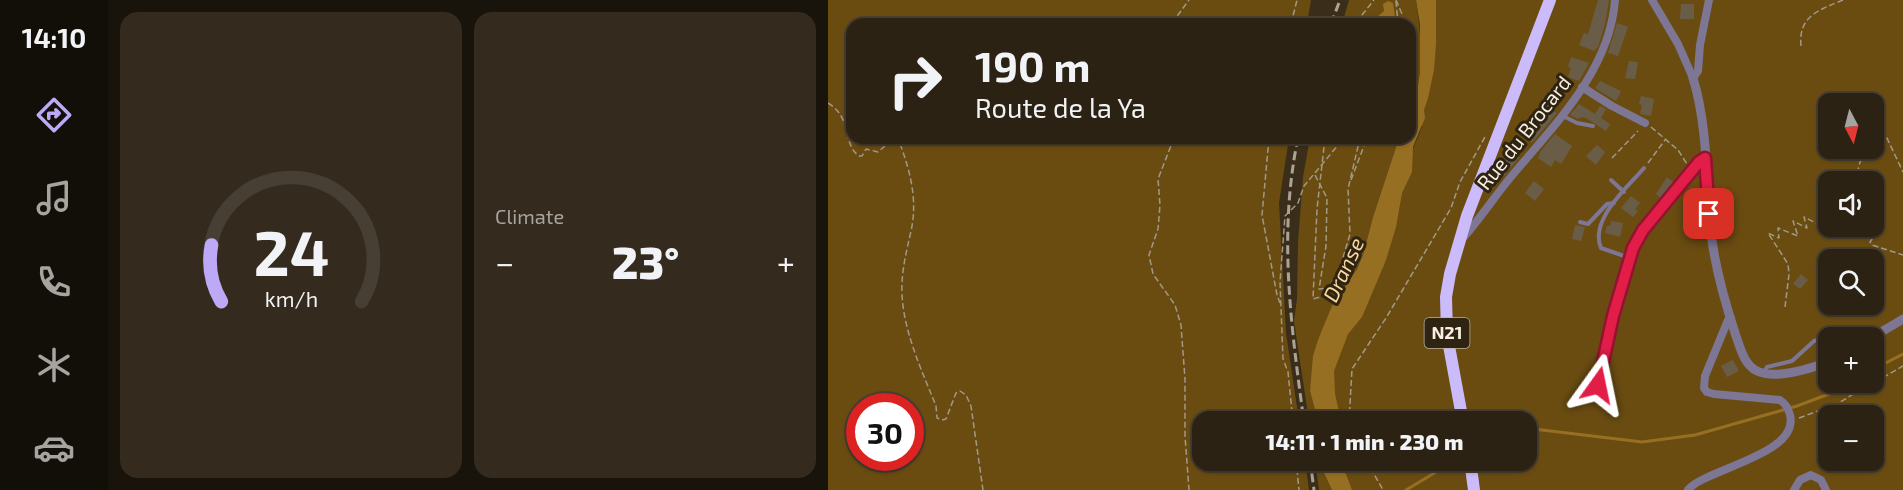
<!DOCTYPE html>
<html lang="en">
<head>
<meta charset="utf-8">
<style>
  :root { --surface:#2c2214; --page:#342a1d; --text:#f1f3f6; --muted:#a6a4a0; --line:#483f34; --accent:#bda9f5 }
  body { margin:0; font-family:"Exo 2",sans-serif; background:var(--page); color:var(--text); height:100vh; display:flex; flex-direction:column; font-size:22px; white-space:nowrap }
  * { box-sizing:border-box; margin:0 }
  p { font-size:20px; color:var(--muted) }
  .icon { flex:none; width:33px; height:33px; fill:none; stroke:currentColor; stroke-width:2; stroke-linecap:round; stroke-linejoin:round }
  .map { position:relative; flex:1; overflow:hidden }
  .sheet { display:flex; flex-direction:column; gap:12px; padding:12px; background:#18130b; width:720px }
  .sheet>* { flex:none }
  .guide { position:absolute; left:18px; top:18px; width:570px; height:126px; border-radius:18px; box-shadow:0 2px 4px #0004,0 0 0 2px var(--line); background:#2c2214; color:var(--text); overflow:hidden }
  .needle { width:39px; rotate:173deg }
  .tools { position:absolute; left:990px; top:93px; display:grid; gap:12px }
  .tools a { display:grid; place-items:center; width:66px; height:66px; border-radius:12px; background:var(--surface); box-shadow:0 2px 4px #0004,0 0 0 2px var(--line); font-size:30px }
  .speed { position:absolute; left:18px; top:393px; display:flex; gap:12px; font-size:30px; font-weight:700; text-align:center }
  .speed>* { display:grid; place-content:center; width:78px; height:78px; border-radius:50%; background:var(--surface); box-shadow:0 2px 4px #0004,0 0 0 2px var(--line); line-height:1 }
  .speed .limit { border:9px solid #d22; background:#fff; color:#111 }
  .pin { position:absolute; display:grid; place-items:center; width:51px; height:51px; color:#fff; margin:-26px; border-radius:12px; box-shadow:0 3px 9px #0006 }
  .me { position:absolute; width:66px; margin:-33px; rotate:12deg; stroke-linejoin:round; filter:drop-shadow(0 0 4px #0008) }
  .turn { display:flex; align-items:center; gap:21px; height:126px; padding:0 30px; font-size:27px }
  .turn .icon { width:78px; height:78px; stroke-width:2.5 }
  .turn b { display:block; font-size:42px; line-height:51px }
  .big { font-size:45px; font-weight:800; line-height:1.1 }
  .sheet .tile { flex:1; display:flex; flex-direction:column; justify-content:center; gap:9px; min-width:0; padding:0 21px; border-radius:18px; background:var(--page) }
  .sheet .dial { align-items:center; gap:0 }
  .dial svg { height:156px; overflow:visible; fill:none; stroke:var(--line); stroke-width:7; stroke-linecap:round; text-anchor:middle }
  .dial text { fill:var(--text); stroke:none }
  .heat { display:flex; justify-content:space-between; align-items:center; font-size:33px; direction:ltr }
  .sheet .tiles { flex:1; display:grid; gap:12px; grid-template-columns:repeat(2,1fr) }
  .trip { position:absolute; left:364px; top:411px; width:345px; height:60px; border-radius:18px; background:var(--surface); box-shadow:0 2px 4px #0004,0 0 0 2px var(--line); font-weight:800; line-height:60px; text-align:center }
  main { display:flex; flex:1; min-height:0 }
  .dock { display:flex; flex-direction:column; width:108px; justify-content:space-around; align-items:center; background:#120e08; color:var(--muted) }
  .dock .icon { width:42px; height:42px }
  .dock .selected { color:var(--accent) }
  .dock b { font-size:27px; color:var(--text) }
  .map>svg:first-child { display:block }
  .green { fill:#6a4c11; fill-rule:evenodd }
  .water { fill:#976f22 }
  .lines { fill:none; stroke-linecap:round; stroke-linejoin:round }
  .stream { stroke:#976f22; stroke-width:3 }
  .building { fill:#6a5d48 }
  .path { stroke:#a19888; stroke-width:1.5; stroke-dasharray:6 3; stroke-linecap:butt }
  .service { stroke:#7d7695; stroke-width:4 }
  .minor { stroke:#7d7695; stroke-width:8 }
  .tertiary { stroke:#7d7695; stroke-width:9 }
  .primary { stroke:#cbbbfa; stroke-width:12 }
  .rail { stroke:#aca394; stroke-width:3; stroke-dasharray:9 4.5; stroke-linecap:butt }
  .route-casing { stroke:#92132f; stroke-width:15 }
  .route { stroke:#e11d48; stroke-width:10 }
  .labels { text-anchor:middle; stroke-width:6; stroke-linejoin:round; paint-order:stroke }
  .shield { fill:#2f2411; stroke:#bbb2a4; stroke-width:1.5 }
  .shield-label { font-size:18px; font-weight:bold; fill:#f7efe3 }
  .street-label { font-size:20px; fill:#f7efe3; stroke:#2f2411 }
  .water-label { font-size:21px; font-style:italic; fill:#f9d8a0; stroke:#2f2411 }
</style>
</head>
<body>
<main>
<nav class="dock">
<b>14:10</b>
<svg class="icon selected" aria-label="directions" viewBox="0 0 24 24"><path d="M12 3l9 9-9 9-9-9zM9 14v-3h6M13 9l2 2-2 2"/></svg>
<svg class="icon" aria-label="music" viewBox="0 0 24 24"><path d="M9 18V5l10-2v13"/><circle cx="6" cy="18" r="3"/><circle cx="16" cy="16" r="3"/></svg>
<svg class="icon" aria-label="phone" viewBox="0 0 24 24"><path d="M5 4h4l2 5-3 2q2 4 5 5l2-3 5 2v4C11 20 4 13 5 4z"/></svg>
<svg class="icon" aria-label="climate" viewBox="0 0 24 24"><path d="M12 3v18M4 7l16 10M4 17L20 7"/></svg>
<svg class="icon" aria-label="car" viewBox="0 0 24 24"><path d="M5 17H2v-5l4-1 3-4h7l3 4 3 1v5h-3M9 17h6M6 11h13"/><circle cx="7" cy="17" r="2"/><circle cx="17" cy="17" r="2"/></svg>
</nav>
<section class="sheet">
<div class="tiles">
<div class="tile dial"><svg viewBox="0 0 100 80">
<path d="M14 69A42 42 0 1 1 86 69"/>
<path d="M14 69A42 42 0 0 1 9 40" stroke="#bda9f5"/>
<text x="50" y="56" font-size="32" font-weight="700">24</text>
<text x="50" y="72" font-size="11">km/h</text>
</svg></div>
<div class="tile"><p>Climate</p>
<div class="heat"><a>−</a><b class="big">23°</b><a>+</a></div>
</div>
</div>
</section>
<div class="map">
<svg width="1075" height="490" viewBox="0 0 1075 490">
  <rect width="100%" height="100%" fill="#3a2e1b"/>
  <g class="green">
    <path d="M0,0H483L479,24H24V138H461L451,203L458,333L471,421L375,422V460L477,461L481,490H0ZM32,406H82V458H32Z"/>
    <path d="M521,0H588C593,35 598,77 582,109V24H568V21L557,8L555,14L546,20V24H514Z"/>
    <path d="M596,0H1075V490H520L512,461L699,460V422L501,421L495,400L516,316L594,127ZM1000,104H1046V148H1000ZM1000,182H1046V226H1000ZM1000,260H1046V304H1000ZM1000,338H1046V382H1000ZM1000,416H1046V460H1000Z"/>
    <path d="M482,138H571L545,217L535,255L529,269L505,306L491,337L482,391L490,421H481L466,321L469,299L470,242L475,177Z"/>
    <path d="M487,461H494L495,471L504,490H491Z"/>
  </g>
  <g class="water">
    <path d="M588,0H608V44L606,70L600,98L596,110L597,118L585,147L584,172L574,193L568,227L558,260L534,317L520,334L506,371L507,394L513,421H490L482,391L485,356L491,337L504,306L529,269L535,255L545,217L571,138H582V109L590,85L592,72V25Z"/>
    <path d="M560,1L565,3L568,24H546V20L556,11L555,4Z"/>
    <path d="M494,461H513L524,490H504L495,471Z"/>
  </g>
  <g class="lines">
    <g class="stream">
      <path d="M1046,369L1075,354"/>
      <path d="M699,431L706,429L814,442L867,435L969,406L1001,394L1023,382"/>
      <path d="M578,490L628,460"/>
    </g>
  </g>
  <g class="building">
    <path d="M770,0H781L777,24L770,47L766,51L751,45L756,33L760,34Z"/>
    <path d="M853,4H866V19H852Z"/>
    <path d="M789,23L800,27L790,56L780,53Z"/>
    <path d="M743,57L761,63L751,81L740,77L743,68L740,67Z"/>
    <path d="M801,61L810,62L807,79L797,78Z"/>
    <path d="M772,81L793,91L788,101L767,88Z"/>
    <path d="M726,89L735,94L726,111L729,113L704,143L689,130L695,123L701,129L715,112L714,111Z"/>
    <path d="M813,96L826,99L823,116L812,114L814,105L811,104Z"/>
    <path d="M751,104L767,114L772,106L778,109L773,118L782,124L778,131L758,118L754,117L750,119L742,115Z"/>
    <path d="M727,134L744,146L733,164L727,160L723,167L710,158L713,151Z"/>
    <path d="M769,145L777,152L768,165L758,156Z"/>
    <path d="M682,151L691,158L675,177L666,170Z"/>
    <path d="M839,177L846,183L833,198L828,194Z"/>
    <path d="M706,181L716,189L707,201L697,193Z"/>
    <path d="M803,196L812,203L807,209L810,211L805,217L793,208Z"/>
    <path d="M783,221L795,223L792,237L777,233L779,226H782Z"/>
    <path d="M747,225L757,227L753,241L744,239Z"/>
    <path d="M973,274L980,280L972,289L965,284Z"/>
    <path d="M1007,326L1018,327L1017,338H1006Z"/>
    <path d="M905,360L911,371L899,377L893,366Z"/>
  </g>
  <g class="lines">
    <g class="path">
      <path d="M568,0L574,14V24"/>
      <path d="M568,1L570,24"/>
      <path d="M347,24V19L361,0"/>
      <path d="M463,24L469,0"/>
      <path d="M532,24L534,15L546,0"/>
      <path d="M973,46C970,16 991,10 1015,0"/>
      <path d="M0,103C25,118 14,144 31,156H34L38,149L50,152L65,139L68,138L71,141C82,170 90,200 83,231C78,254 73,272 74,295C76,333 94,371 108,406L109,418L114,420L118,419L128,393L132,391L138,395L143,406L155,490"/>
      <path d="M823,127L850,150L859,164"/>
      <path d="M346,138L330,179L332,205L330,229L321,255L325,274L347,305L353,325L357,379V436L361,490"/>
      <path d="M441,138L434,215L449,295L452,303"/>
      <path d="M497,138L489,209L485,299L496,296L512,268L522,234L520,189L532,138"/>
      <path d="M1046,147L1058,136L1075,172"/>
      <path d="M784,158L810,131"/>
      <path d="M820,163L837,140"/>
      <path d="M487,175L499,198L498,246L491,289L500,288"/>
      <path d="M523,180L539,138"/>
      <path d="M1027,182L1032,162L1044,148"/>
      <path d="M1030,226L1044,239L1042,242L1044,245L1075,255"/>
      <path d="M957,307L961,274L960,264L940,233L951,238L950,228L970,236L965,221L979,228L976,217L998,228L992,217H1000"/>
      <path d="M1047,382L1075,366"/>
      <path d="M971,418L1009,404L1045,382"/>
      <path d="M465,422L460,372L455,359L452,282L457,216L470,203L476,186L516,138"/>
      <path d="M521,422L524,369L558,318L623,208L632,182L658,135"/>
      <path d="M468,460L471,490"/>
      <path d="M538,460L555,490"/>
    </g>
    <g class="service">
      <path d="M735,116L749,123L765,126"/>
      <path d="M783,180L796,192"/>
      <path d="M752,222L760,224L779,204L786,203"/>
      <path d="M802,258L773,248C761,220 799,188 816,168"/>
      <path d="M936,372L939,367L964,361L986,341L999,337"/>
    </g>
    <g class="minor">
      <path d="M824,0L850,44L865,78"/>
      <path d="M865,78L870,71L872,45L881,0"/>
      <path d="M754,87L784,106L817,123"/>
      <path d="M636,237C654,216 669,193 687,172C729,122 782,69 787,0"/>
      <path d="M770,385L785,316L807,244L821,223L872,160L877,157"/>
      <path d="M860,490C876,469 972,455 962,415C960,408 958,404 952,400L886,394L879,392L876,388L877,376L900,320L903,318"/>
      <path d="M966,490L972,480L983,475L993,480L998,490"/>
    </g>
    <g class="tertiary">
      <path d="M865,78C880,127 878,182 883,233C887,267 897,303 908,336C912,347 916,365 929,371C948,380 981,369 1000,362"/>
      <path d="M1043,338L1075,319"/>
    </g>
    <g class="primary">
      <path d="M635,422L619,335L618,297L622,274L639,216L722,0"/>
      <path d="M642,460L646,490"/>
    </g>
    <g class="rail">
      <path d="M503,24L512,0"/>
      <path d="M470,138C450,233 463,326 476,422"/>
      <path d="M482,460L486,490"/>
    </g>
  </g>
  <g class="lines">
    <g class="route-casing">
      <path id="route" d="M770,385L785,316L805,248L815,230L871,162L877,158L881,214"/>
    </g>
    <use href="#route" class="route"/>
  </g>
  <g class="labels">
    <rect class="shield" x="596.5" y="318" width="45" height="30" rx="4.5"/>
    <g class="shield-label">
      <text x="619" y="339">N21</text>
    </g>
    <g class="street-label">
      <text transform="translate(696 133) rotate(-52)" y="7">Rue du Brocard</text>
    </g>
    <g class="water-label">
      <text transform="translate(516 270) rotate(-65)" y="7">Dranse</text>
    </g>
  </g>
</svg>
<div class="tools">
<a><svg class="needle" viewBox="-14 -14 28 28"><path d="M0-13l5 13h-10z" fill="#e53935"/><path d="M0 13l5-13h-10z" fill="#a6a4a0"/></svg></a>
<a><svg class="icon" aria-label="sound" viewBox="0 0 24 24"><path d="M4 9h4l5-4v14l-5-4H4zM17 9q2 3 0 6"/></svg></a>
<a><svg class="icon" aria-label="search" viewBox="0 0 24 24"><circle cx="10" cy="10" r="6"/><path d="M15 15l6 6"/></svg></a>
<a>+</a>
<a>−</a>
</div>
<div class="speed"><div class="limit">30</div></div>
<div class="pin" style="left:881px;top:214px;background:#d93025"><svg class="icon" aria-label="arrive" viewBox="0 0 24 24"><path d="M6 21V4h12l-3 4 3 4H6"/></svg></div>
<svg class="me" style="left:770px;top:385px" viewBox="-20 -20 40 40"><path d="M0-17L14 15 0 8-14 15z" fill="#e11d48" stroke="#fff" stroke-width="4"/></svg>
<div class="trip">14:11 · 1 min · 230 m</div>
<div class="guide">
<div class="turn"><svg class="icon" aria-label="right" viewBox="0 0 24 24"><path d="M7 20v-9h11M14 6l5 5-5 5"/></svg><div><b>190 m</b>Route de la Ya</div></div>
</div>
</div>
</main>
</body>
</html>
